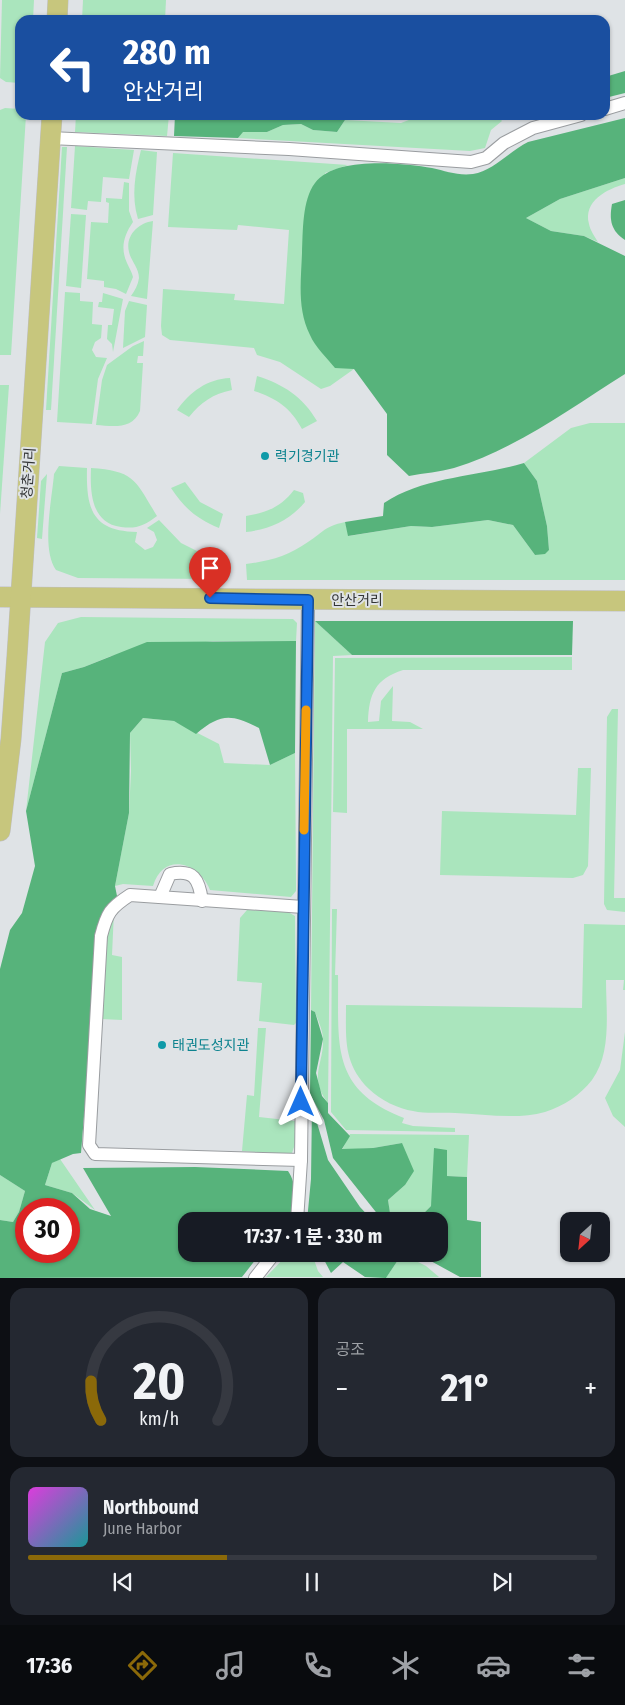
<!DOCTYPE html>
<html lang="ko">
<head>
<meta charset="utf-8">
<style>
  :root { --surface:#171b24; --page:#242831; --text:#f1f3f6; --muted:#9ea1a6; --line:#363941; --accent:#8b6909 }
  body { margin:0; font-family:"Fira Sans Condensed","Noto Sans KR",sans-serif; background:var(--page); color:var(--text); height:100vh; display:flex; flex-direction:column; font-size:19px; white-space:nowrap }
  * { box-sizing:border-box; margin:0 }
  p { font-size:16px; color:var(--muted) }
  .icon { flex:none; width:28px; height:28px; fill:none; stroke:currentColor; stroke-width:2; stroke-linecap:round; stroke-linejoin:round }
  .map { position:relative; height:1278px; overflow:hidden }
  .details { display:flex; flex-direction:column; gap:10px; padding:10px; background:#0d0f14; flex:1 }
  .details>* { flex:none }
  .top-card { position:absolute; left:15px; top:15px; width:595px; height:105px; border-radius:15px; box-shadow:0 1px 4px #0004; background:#1a4fa0; color:#fff; overflow:hidden }
  .needle { width:32px; rotate:207deg }
  .controls { position:absolute; left:560px; top:1212px; display:grid; gap:10px }
  .controls a { display:grid; place-items:center; width:50px; height:50px; border-radius:10px; background:var(--surface); box-shadow:0 1px 4px #0004; font-size:25px }
  .speed { position:absolute; left:15px; top:1198px; display:flex; gap:10px; font-size:25px; font-weight:700; text-align:center }
  .speed>* { display:grid; place-content:center; width:65px; height:65px; border-radius:50%; background:var(--surface); box-shadow:0 1px 4px #0004; line-height:1 }
  .speed .limit { border:8px solid #d22; background:#fff; color:#111 }
  .pin { position:absolute; display:grid; place-items:center; width:42px; height:42px; color:#fff; margin:-51px -21px; border-radius:50% 50% 50% 0; rotate:-45deg; box-shadow:0 0 5px #0007 }
  .pin .icon { rotate:45deg }
  .me { position:absolute; width:55px; margin:-28px; rotate:0deg; stroke-linejoin:round; filter:drop-shadow(0 0 4px #0008) }
  .turn { display:flex; align-items:center; gap:18px; height:105px; padding:0 25px; font-size:22px }
  .turn .icon { width:65px; height:65px; stroke-width:2.5 }
  .turn b { display:block; font-size:35px; line-height:42px }
  .big { font-size:38px; font-weight:700; line-height:1.1 }
  .details .card { flex:1; display:flex; flex-direction:column; justify-content:center; gap:8px; min-width:0; padding:0 18px; border-radius:15px; background:var(--page) }
  .details .dial { align-items:center; gap:0 }
  .dial svg { height:130px; overflow:visible; fill:none; stroke:var(--line); stroke-width:7; stroke-linecap:round; text-anchor:middle }
  .dial text { fill:var(--text); stroke:none }
  .song { display:flex; align-items:center; gap:15px }
  .cover { width:60px; height:60px; border-radius:8px; background:linear-gradient(135deg,hsl(300 70% 55%),hsl(180 70% 35%)) }
  .played { height:5px; border-radius:2px; background:linear-gradient(90deg,var(--accent) 35%,var(--line) 35%) }
  .keys { display:flex; justify-content:space-around; direction:ltr }
  .heat { display:flex; justify-content:space-between; align-items:center; font-size:28px; direction:ltr }
  .details .tiles { flex:1; display:grid; gap:10px; grid-template-columns:1fr 1fr }
  .card:last-child { grid-column:span 2 }
  .trip { position:absolute; left:178px; top:1212px; width:270px; height:50px; border-radius:15px; background:var(--surface); box-shadow:0 1px 4px #0004; font-weight:700; line-height:50px; text-align:center }
  .menu { display:flex; height:80px; justify-content:space-around; align-items:center; background:#090b0e; color:var(--muted) }
  .menu .icon { width:35px; height:35px }
  .menu .current { color:var(--accent) }
  .menu b { font-size:22px; color:var(--text) }
  .map>svg:first-child { display:block }
  .green { fill:#aae5bd }
  .forest { fill:#57b37b; fill-rule:evenodd }
  .lines { fill:none; stroke-linecap:round; stroke-linejoin:round }
  .street-casing { stroke:#9a9da0; stroke-width:14 }
  .primary-casing { stroke:#bebebf; stroke-width:21 }
  .street { stroke:#fff; stroke-width:12 }
  .primary { stroke:#c7c67d; stroke-width:20 }
  .route-casing { stroke:#114b97; stroke-width:12 }
  .route { stroke:#1a73e8; stroke-width:9 }
  .slow { stroke:#f59e0b; stroke-width:9 }
  .culture-dot { fill:#0f9aa8; stroke:#dfe3e6; stroke-width:2 }
  .labels { text-anchor:middle; stroke-width:4; stroke-linejoin:round; paint-order:stroke }
  .culture-label { font-size:14px; fill:#0d838f; stroke:#dfe3e6; text-anchor:start }
  .street-label { font-size:14px; fill:#333536; stroke:#dfe3e6 }
</style>
</head>
<body>
<div class="map">
<svg width="625" height="1278" viewBox="0 0 625 1278">
  <rect width="100%" height="100%" fill="#dfe3e6"/>
  <g class="green">
    <path d="M2,0H34L33,20H20V83L6,82L0,78Z"/>
    <path d="M83,0H166L165,20H82Z"/>
    <path d="M5,108L20,109V115H26L11,355H0V110Z"/>
    <path d="M76,115H169L167,136L75,132Z"/>
    <path d="M415,115H497L502,121L491,130L485,148L470,151L238,138L242,132H267L283,125L301,124L313,130L337,132L345,120L401,123L414,118Z"/>
    <path d="M75,146L134,150L129,179L103,177L101,202L88,201L87,210L71,208Z"/>
    <path d="M62,147H67L51,410H46Z"/>
    <path d="M141,150L157,152L153,215L138,219C131,196 135,174 141,150Z"/>
    <path d="M173,153L348,165L325,173L354,369L330,386L321,389L280,362L257,355L254,348L170,340L162,335L161,326L163,289L235,294L234,300L284,304L289,230L238,225L237,230L168,227Z"/>
    <path d="M625,178V184C607,189 583,201 589,224C590,230 595,237 598,242L584,236L551,231L526,218L560,199Z"/>
    <path d="M124,182L129,183V211L133,222C124,235 120,248 127,263C129,268 132,272 133,277L126,294L116,289L104,287V281L87,279L91,222L108,223L109,203L106,202V198L122,199Z"/>
    <path d="M71,214L86,215L81,288L66,286Z"/>
    <path d="M153,221L147,299L131,296C135,290 138,285 139,278C139,268 131,261 129,252C125,236 138,223 153,221Z"/>
    <path d="M65,292L80,293V301L93,302L92,324L102,325L101,338L95,342L92,350L96,357L107,358L98,379L92,424L57,422Z"/>
    <path d="M103,293L123,299L113,352L112,344L107,339L108,325H112L114,309L98,307L99,302H102Z"/>
    <path d="M129,301L147,305L145,337L123,348L125,311Z"/>
    <path d="M144,341L143,356H138L137,363H143L140,411C132,430 113,426 96,425L102,380L107,365L133,346Z"/>
    <path d="M257,376C283,384 303,397 317,421L302,429C291,408 276,398 254,391Z"/>
    <path d="M230,378L232,390C213,394 201,402 189,417L177,410C190,392 207,379 230,378Z"/>
    <path d="M0,385H9L0,514Z"/>
    <path d="M590,423H625V580H247L246,564C270,561 288,556 308,542C325,531 323,527 345,522L349,536L411,526L432,527L488,520L513,525L535,555L549,550L547,526L537,481L524,463L571,428Z"/>
    <path d="M59,466L87,468C86,509 92,531 137,532L135,542L145,550L153,547L157,540L154,532L147,528L159,520L181,543L217,561L215,579L78,578L56,570C41,549 52,499 54,474Z"/>
    <path d="M91,468C135,471 135,480 157,516C144,526 136,529 121,527C91,523 90,492 91,468Z"/>
    <path d="M47,474L42,539L37,538L41,481Z"/>
    <path d="M185,482L200,502L223,514L219,528C197,519 184,508 171,488Z"/>
    <path d="M294,490L303,493L305,502C289,521 270,529 246,532V516C266,513 281,507 294,490Z"/>
    <path d="M81,617L293,619L297,623L296,641H213L111,656L84,667L62,673L26,811L45,642L58,623Z"/>
    <path d="M315,621L352,655L333,656L328,1103C308,1076 324,1065 323,1039C323,1031 318,1020 315,1012L311,1010Z"/>
    <path d="M572,657V670H403C375,679 369,694 368,722L379,721L381,701L393,686L392,721L410,722L423,729H347V813L333,812L335,658Z"/>
    <path d="M612,709H618L614,898H625V912L607,910L604,904L607,717Z"/>
    <path d="M143,718L174,721L219,744L224,763L270,765L295,753L296,882V891L291,897L210,890C199,863 164,851 153,886L123,884L115,886L129,813L131,771L130,733Z"/>
    <path d="M578,768H591L588,866L583,875L573,878L440,875L442,811L576,815Z"/>
    <path d="M332,909H337L335,975H338C339,1043 329,1089 404,1118L402,1123L413,1126L455,1128V1132L346,1130L331,1112Z"/>
    <path d="M247,910L288,912L295,916L296,1023L294,1025L259,1021L262,983L237,981L240,918Z"/>
    <path d="M114,911L112,955L122,957V1020L101,1019L107,932Z"/>
    <path d="M584,924L625,925V990H623L624,980H606C606,1012 612,1053 592,1080C580,1095 564,1106 545,1112C517,1120 484,1114 455,1113C441,1112 426,1114 413,1111C399,1109 380,1100 369,1089C343,1063 346,1039 346,1005L582,1008Z"/>
    <path d="M258,1028H266L259,1117L295,1121V1144L292,1153L289,1154L242,1151L247,1095L254,1096Z"/>
    <path d="M625,1032V1127L613,1116L605,1098L620,1070Z"/>
    <path d="M350,1134L469,1135L467,1177L447,1176V1150L431,1206L418,1219L390,1214L388,1200L405,1185L402,1143L373,1148L342,1150Z"/>
    <path d="M60,1159L95,1210L72,1193L45,1185L52,1163Z"/>
    <path d="M0,1175L25,1191L19,1212L13,1222L0,1220Z"/>
    <path d="M288,1254H312L318,1271L323,1277H266Z"/>
    <path d="M402,1254L426,1266L439,1277L386,1278Z"/>
  </g>
  <g class="forest">
    <path d="M625,71V93L605,98V77Z"/>
    <path d="M175,115H251L345,120L337,132L313,130L301,124L283,125L267,132H243L238,138L174,136Z"/>
    <path d="M625,118V178L560,199L526,218L551,231L584,236L625,256V374C571,408 516,449 454,468C440,472 424,473 409,476L387,455V414L354,369L335,368C327,358 315,347 310,335C297,309 301,281 302,253C303,232 302,200 315,183C335,156 402,163 432,168C446,171 458,176 473,174C493,171 510,151 528,142Z"/>
    <path d="M625,200V240C611,231 609,220 612,204Z"/>
    <path d="M524,463L537,481L547,526L549,550L545,554L535,555L513,525L488,520L432,527L411,526L348,536L345,522L383,516L384,503C425,476 478,477 524,463Z"/>
    <path d="M315,621H573L572,655H352Z"/>
    <path d="M296,641L295,753L270,765L259,728C231,714 221,713 196,734L174,721L143,718L130,733L129,813L115,886L117,896C103,907 98,921 95,938L91,1032L81,1153L73,1154L52,1163L45,1185L72,1193L90,1209L111,1216L83,1168L195,1167L288,1171C298,1185 296,1208 286,1221H186V1254H260L242,1277L0,1278V1220L13,1222L19,1212L25,1191L0,1175V969L10,930L22,913L35,866L26,811L62,673L84,667L147,642ZM26,1209H69V1251H26Z"/>
    <path d="M311,1010L315,1012L323,1039L316,1073L322,1096L328,1103V1113L350,1136L342,1149L373,1148L402,1143L414,1171L405,1185L388,1200L390,1213L418,1219L431,1206L434,1148L447,1150V1176L467,1177V1220L481,1222V1277H460L418,1254H439V1221H383L333,1158L324,1120L310,1094Z"/>
    <path d="M312,1106L328,1160L360,1207L373,1221H307L311,1179Z"/>
    <path d="M321,1254H402L386,1278L365,1277L343,1262L331,1273Z"/>
  </g>
  <g class="lines">
    <g class="street-casing">
      <g id="street">
        <path d="M605,109L625,103"/>
        <path d="M50,138L289,149L471,162L486,158L504,143L533,128L581,115"/>
        <path d="M160,897L170,874C194,869 199,879 202,901"/>
        <path d="M301,1160L95,1154L89,1145L101,936C107,913 110,908 130,895L303,907"/>
        <path d="M297,1221L301,1160L308,600"/>
        <path d="M255,1278L274,1254"/>
      </g>
    </g>
    <g class="primary-casing">
      <g id="primary">
        <path d="M57,20L58,0"/>
        <path d="M0,597C208,599 417,600 625,601"/>
        <path d="M0,831L11,739L17,656L52,115"/>
      </g>
    </g>
    <use href="#street" class="street"/>
    <use href="#primary" class="primary"/>
  </g>
  <g class="lines">
    <g class="route-casing">
      <path id="route" d="M210,598L308,600L301,1102"/>
    </g>
    <use href="#route" class="route"/>
    <path class="slow" d="M304,830L306,710"/>
  </g>
  <g class="culture-dot">
    <circle cx="265" cy="456" r="5"/>
    <circle cx="162" cy="1045" r="5"/>
  </g>
  <g class="labels">
    <g class="culture-label">
      <text x="275" y="461">력기경기관</text>
      <text x="172" y="1050">태권도성지관</text>
    </g>
    <g class="street-label">
      <text transform="translate(28 473) rotate(-86)" y="5">청춘거리</text>
      <text x="357" y="605">안산거리</text>
    </g>
  </g>
</svg>
<div class="controls">
<a><svg class="needle" viewBox="-14 -14 28 28"><path d="M0-13l5 13h-10z" fill="#e53935"/><path d="M0 13l5-13h-10z" fill="#9ea1a6"/></svg></a>
</div>
<div class="speed"><div class="limit">30</div></div>
<div class="pin" style="left:210px;top:598px;background:#d93025"><svg class="icon" aria-label="arrive" viewBox="0 0 24 24"><path d="M6 21V4h12l-3 4 3 4H6"/></svg></div>
<svg class="me" style="left:301px;top:1102px" viewBox="-20 -20 40 40"><path d="M0-17L14 15 0 8-14 15z" fill="#1a73e8" stroke="#fff" stroke-width="4"/></svg>
<div class="trip">17:37 · 1 분 · 330 m</div>
<div class="top-card">
<div class="turn"><svg class="icon" aria-label="left" viewBox="0 0 24 24"><path d="M17 20v-9H6M10 6l-5 5 5 5"/></svg><div><b>280 m</b>안산거리</div></div>
</div>
</div>
<section class="details">
<div class="tiles">
<div class="card dial"><svg viewBox="0 0 100 80">
<path d="M14 69A42 42 0 1 1 86 69"/>
<path d="M14 69A42 42 0 0 1 8 45" stroke="#8b6909"/>
<text x="50" y="56" font-size="32" font-weight="700">20</text>
<text x="50" y="72" font-size="11">km/h</text>
</svg></div>
<div class="card"><p>공조</p>
<div class="heat"><a>−</a><b class="big">21°</b><a>+</a></div>
</div>
<div class="card">
<div class="song"><i class="cover"></i><div><b>Northbound</b><p>June Harbor</p></div></div>
<div class="played"></div>
<div class="keys"><svg class="icon" aria-label="previous" viewBox="0 0 24 24"><path d="M18 5L8 12l10 7zM5 5v14"/></svg><svg class="icon" aria-label="pause" viewBox="0 0 24 24"><path d="M8 5v14M16 5v14"/></svg><svg class="icon" aria-label="next" viewBox="0 0 24 24"><path d="M6 5l10 7-10 7zM19 5v14"/></svg></div>
</div>
</div>
</section>
<nav class="menu">
<b>17:36</b>
<svg class="icon current" aria-label="directions" viewBox="0 0 24 24"><path d="M12 3l9 9-9 9-9-9zM9 14v-3h6M13 9l2 2-2 2"/></svg>
<svg class="icon" aria-label="music" viewBox="0 0 24 24"><path d="M9 18V5l10-2v13"/><circle cx="6" cy="18" r="3"/><circle cx="16" cy="16" r="3"/></svg>
<svg class="icon" aria-label="phone" viewBox="0 0 24 24"><path d="M5 4h4l2 5-3 2q2 4 5 5l2-3 5 2v4C11 20 4 13 5 4z"/></svg>
<svg class="icon" aria-label="climate" viewBox="0 0 24 24"><path d="M12 3v18M4 7l16 10M4 17L20 7"/></svg>
<svg class="icon" aria-label="car" viewBox="0 0 24 24"><path d="M5 17H2v-5l4-1 3-4h7l3 4 3 1v5h-3M9 17h6M6 11h13"/><circle cx="7" cy="17" r="2"/><circle cx="17" cy="17" r="2"/></svg>
<svg class="icon" aria-label="filters" viewBox="0 0 24 24"><path d="M4 7h16M4 17h16"/><circle cx="9" cy="7" r="2"/><circle cx="15" cy="17" r="2"/></svg>
</nav>
</body>
</html>
